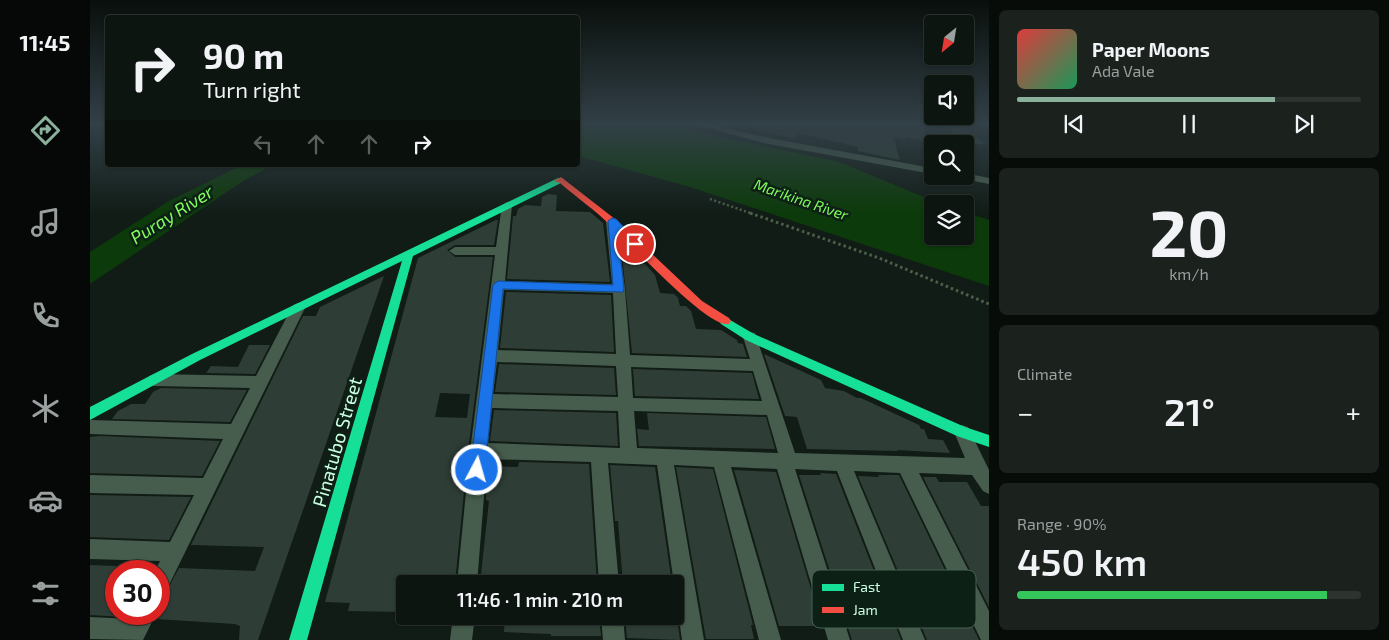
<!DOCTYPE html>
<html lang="en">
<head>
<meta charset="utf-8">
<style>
  :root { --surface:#0d1510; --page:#1b221e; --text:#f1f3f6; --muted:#9a9f9f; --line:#2d3430; --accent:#8bb09b }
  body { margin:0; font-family:"Exo 2",sans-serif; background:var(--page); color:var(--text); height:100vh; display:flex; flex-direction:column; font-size:19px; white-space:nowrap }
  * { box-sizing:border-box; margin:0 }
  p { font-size:16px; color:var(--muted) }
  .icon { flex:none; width:28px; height:28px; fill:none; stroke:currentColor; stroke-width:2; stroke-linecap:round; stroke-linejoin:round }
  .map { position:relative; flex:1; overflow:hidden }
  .side { display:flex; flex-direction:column; gap:10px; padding:10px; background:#070c09; width:400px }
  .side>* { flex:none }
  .top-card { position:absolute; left:15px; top:15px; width:475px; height:152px; border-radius:5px; box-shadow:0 1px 4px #0004,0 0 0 1px var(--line); background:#0d1510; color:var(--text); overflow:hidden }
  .needle { width:32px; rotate:210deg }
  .buttons { position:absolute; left:834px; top:15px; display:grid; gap:10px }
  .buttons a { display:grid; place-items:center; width:50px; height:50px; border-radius:5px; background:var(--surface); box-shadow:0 1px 4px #0004,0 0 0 1px var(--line); font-size:25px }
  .speed { position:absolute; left:15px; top:560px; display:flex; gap:10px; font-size:25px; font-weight:700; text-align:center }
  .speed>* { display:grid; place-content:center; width:65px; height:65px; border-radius:50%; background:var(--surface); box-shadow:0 1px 4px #0004,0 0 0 1px var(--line); line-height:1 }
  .speed .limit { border:8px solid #d22; background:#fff; color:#111 }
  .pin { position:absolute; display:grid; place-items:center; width:42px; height:42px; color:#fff; margin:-21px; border:2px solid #fff; border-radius:50%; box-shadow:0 1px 5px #0007 }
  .me { position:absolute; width:55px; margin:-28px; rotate:6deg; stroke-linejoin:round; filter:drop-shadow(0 0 4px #0008) }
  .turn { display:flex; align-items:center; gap:18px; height:105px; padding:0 15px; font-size:22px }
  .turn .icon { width:65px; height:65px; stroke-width:2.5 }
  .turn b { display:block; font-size:35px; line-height:42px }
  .lanes { display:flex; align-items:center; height:48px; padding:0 15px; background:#0003; justify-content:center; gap:25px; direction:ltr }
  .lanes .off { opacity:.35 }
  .big { font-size:38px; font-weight:600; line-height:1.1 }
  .side .card { flex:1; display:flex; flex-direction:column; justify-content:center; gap:8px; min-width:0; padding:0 18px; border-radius:8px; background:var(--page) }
  .side .dial { align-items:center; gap:0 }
  .dial b { font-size:65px; line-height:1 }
  .song { display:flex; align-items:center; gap:15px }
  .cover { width:60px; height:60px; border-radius:8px; background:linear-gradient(135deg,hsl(0 70% 55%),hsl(150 70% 35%)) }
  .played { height:5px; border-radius:2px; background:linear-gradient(90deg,var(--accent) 75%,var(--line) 75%) }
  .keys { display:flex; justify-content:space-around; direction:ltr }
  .heat { display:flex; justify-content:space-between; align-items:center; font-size:28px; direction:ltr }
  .charge { height:8px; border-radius:4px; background:linear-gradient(90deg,#34c759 90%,var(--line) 0) }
  .trip { position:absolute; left:306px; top:575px; width:288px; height:50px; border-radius:5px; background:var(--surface); box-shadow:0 1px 4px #0004,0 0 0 1px var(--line); font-weight:600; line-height:50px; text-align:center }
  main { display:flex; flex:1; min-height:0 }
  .menu { display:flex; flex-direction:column; width:90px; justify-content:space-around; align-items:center; background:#050806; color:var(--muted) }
  .menu .icon { width:35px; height:35px }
  .menu .on { color:var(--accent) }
  .menu b { font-size:22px; color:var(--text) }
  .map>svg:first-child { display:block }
  .water { fill:#0c3a0a }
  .building { fill:#2e3e36; fill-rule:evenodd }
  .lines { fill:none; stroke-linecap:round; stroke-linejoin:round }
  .path-far1 { stroke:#4d5f49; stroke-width:2.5; stroke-dasharray:2 2.5; stroke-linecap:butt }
  .path { stroke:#4d5f49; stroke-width:3; stroke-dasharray:2.5 3; stroke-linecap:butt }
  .street { fill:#465d4d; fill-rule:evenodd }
  .fast { fill:#16e098; fill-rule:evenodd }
  .jam { fill:#f24e42; fill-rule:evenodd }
  .route { fill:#1a73e8; stroke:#114b97 }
  .labels { text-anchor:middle; stroke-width:5; stroke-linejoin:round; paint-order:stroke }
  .far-water-label { font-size:15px; font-style:italic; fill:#81fe5b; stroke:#0d2016 }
  .water-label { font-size:18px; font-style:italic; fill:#81fe5b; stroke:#0d2016 }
  .near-street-label { font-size:19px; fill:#ccffe2; stroke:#0d2016 }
  .key { fill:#0d2016; stroke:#466353; stroke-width:1 }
  .key-label { font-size:14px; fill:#ccffe2 }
</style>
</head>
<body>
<main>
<nav class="menu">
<b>11:45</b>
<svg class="icon on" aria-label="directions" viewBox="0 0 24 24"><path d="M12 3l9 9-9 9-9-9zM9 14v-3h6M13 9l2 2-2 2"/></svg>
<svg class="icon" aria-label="music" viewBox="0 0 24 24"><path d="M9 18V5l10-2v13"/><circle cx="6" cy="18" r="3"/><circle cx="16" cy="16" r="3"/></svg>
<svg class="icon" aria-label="phone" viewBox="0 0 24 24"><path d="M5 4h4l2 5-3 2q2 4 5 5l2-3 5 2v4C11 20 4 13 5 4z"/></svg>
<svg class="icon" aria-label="climate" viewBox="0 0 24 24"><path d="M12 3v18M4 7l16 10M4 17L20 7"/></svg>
<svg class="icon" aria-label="car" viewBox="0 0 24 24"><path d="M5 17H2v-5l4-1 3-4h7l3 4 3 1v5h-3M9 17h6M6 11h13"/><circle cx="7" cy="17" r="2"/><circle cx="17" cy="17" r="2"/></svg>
<svg class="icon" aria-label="filters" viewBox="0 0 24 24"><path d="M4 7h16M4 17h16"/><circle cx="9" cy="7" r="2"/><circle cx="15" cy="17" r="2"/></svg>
</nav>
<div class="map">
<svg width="899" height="640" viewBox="0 0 899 640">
  <rect width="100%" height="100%" fill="#111c16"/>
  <g class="water">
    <path d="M488,124H581L625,136L749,162L851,204H842V236H875V212L899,220V286L597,186L488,156Z"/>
    <path d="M152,165H182L153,181L0,284V252L79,201Z"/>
  </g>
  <g class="building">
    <path d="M663,124H834L835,141L815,137V140L803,137L810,160L768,151V147L708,133L705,139L663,129Z"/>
    <path d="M859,124H867L896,144H866Z"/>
    <path d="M458,194L467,195L466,211L500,212L513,223L520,282L417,279L423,216H426L428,209L435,205L451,206L452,197Z"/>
    <path d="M406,220H408L404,245H365L357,250L365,257H403L378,451L365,583L315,582V612L258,611L260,603L235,602L328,258ZM350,393L380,394L377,418L345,417Z"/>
    <path d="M532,254H543L545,264H555L565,275L570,293L584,294L588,298L590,306H596L601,311L606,329L631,330L647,340L648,343L653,344L657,357L542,353Z"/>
    <path d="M294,276L168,640H149L150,626L145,624L66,619L69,614V605L89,568L165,571L174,547L101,545L213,316H226L230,307Z"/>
    <path d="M416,292L521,295L524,352L410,348Z"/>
    <path d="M159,345H180L165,374L116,373L121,366L148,367Z"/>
    <path d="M674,354L731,380L735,388L754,391L767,398H771L829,425L831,429H834L838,439L853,440L860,453L807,450L808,451L717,449L707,417L695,416Z"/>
    <path d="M409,364L524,368L526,395L405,392Z"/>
    <path d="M543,369L662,373L669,399L545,396Z"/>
    <path d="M71,388L157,390L140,422L22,419L28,411L41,404H55L63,392Z"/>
    <path d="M404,410L526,413L528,446L400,441Z"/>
    <path d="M557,413L676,417L685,449L549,446L547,429L559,430Z"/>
    <path d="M10,436L130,441L112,476L0,473V437Z"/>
    <path d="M429,462L499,464L507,584H390L399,501L396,500L398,466L428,467Z"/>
    <path d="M520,465L565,467L582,584H533L528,521H525Z"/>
    <path d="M586,467L623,469L663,625H661L664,639H616Z"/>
    <path d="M644,470L686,472L732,626H689Z"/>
    <path d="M730,473L746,474L811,640H762L709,475H731Z"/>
    <path d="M788,475H809L889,640H837L768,476L789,477Z"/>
    <path d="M833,477H846L849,482H877L891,506H899V607Z"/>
    <path d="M0,495L101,497L79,540L0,537Z"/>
    <path d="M0,565L26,566V614H36L35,617L0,615Z"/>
    <path d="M585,604L590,640L537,638L535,616H585Z"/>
    <path d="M415,616H509L511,636H461V634L414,632Z"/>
  </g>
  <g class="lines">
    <path class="path-far1" d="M620,199L663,214"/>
    <path class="path" d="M660,213L789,258L899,304"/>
    <g class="street">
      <path d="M604,124H620L674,137L842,168V174L674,143Z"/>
      <path d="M875,173L899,178V184L869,178L868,176H875Z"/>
      <path d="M417,202L422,205L415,281L522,284L516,221L518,219H526L535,289L540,355L660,359L653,337L655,333L660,332L665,333L705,453L875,458L864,432L866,427L872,425L878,427L899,470V494L893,491L882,475L829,473L899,611V640H891L810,473L764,471L835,640H813L747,471L705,469L760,640H738L687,469L641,467L691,640H669L624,467L584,465L614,640H592L567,465L518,463L529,584H509L501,462L397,459L387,584H367L380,451L405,255H365L359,251L365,247H406L412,205ZM414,290L523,293L526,354L408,350ZM407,362L526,366L528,397L403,394ZM541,367L663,371L672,401L543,398ZM402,408L528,411L530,448L398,443ZM544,411L677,415L688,453L547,448Z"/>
      <path d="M208,303L213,305L215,308L76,591L69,594V571H65L70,561L0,559V539L80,542L104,495L0,493V475L113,478L133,439L0,434V420L141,424L160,388L64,386L59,384L56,380L59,376L64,374L166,376L203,305Z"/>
      <path d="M44,614H66L53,640L0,639V617L41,619Z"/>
      <path d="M363,616H385L382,640H360Z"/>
      <path d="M511,616H533L535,640H513Z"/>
    </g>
    <g class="fast">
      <path d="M468,178L471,179V183L323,256L217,640H199L312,261L110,360L0,420V407L102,354Z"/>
      <path d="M635,317L664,334L875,427L899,435V447L867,436L656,340L631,324L629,321Z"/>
    </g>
    <path class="jam" d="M471,177L525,219L612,301L639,318L641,321L639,324C619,330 538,241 520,225C505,210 486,197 470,183L464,181Z"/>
  </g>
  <linearGradient id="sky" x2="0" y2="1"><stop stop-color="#090f0c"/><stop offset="0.58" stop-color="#324047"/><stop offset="1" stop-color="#324047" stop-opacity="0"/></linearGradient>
  <rect width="899" height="214" fill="url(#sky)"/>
  <path class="route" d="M522,218L526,219L550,244L549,246H542L528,233L534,289L533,292L413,289L395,470L392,475L387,477L382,475L380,470L403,285L408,281L523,285L518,221Z"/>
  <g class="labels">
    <g class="far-water-label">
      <text transform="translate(711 200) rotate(19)" y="5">Marikina River</text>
    </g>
    <g class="water-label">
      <text transform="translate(82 215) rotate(-32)" y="6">Puray River</text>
    </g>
    <g class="near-street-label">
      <text transform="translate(247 442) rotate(-74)" y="7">Pinatubo Street</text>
    </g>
  </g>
  <rect x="722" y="570" width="164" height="58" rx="8" class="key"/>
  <rect x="732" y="584" width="22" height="7" fill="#16e098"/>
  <rect x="732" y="607" width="22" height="6" fill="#f24e42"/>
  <g class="key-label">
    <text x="763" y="592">Fast</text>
    <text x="763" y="615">Jam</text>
  </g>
</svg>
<div class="buttons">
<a><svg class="needle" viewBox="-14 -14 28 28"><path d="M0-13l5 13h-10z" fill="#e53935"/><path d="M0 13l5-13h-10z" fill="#9a9f9f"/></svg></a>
<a><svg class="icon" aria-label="sound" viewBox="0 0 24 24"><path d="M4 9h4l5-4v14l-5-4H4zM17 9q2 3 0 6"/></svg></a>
<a><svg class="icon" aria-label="search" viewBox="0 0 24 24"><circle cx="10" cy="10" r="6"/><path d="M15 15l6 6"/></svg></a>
<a><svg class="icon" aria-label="layers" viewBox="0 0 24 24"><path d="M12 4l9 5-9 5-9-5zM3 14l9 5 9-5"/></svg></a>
</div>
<div class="speed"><div class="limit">30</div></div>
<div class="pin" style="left:545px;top:244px;background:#d93025"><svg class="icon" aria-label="arrive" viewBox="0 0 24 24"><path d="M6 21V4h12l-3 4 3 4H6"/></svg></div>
<svg class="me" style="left:387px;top:470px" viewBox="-20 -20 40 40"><circle r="17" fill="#1a73e8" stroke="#fff" stroke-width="3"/><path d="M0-11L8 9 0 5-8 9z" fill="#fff"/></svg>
<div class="trip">11:46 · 1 min · 210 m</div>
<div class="top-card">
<div class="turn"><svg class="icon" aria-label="right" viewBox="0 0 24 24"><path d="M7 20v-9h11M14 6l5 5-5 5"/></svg><div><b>90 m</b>Turn right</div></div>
<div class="lanes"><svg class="icon off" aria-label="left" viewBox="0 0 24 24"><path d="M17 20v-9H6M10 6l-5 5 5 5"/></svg><svg class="icon off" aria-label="ahead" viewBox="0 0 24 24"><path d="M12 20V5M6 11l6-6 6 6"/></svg><svg class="icon off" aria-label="ahead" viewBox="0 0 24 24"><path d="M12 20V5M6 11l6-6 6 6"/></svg><svg class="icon" aria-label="right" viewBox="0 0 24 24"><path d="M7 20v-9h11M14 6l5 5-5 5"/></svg></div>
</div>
</div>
<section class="side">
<div class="card">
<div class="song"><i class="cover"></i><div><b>Paper Moons</b><p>Ada Vale</p></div></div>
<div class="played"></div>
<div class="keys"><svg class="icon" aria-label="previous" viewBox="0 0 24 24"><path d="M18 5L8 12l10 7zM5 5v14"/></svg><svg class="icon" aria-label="pause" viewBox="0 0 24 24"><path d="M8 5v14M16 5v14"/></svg><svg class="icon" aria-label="next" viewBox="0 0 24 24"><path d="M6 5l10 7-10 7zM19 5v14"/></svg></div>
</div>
<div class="card dial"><b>20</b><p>km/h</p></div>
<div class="card"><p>Climate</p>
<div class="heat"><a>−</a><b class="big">21°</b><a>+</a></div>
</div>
<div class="card"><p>Range · 90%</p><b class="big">450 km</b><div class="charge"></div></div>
</section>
</main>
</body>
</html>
